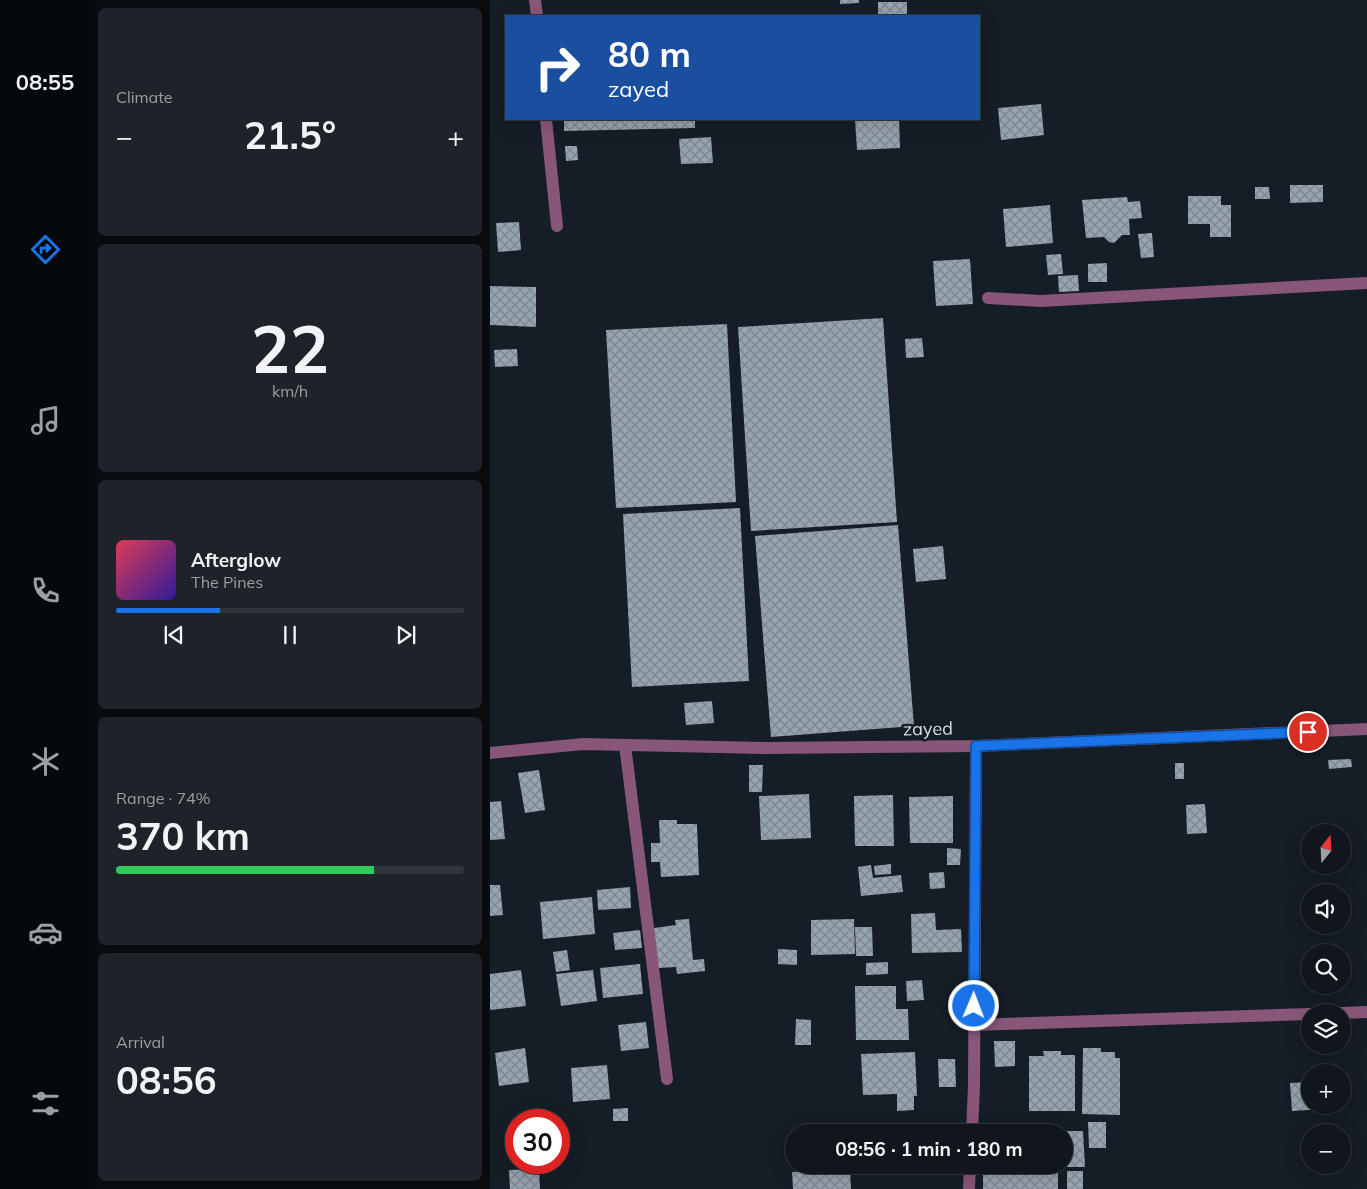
<!DOCTYPE html>
<html lang="en">
<head>
<meta charset="utf-8">
<style>
  :root { --surface:#10161c; --page:#1e2329; --text:#f1f3f6; --muted:#9c9fa3; --line:#30353b; --accent:#1a73e8 }
  body { margin:0; font-family:Mulish,sans-serif; background:var(--page); color:var(--text); height:100vh; display:flex; flex-direction:column; font-size:19px; white-space:nowrap }
  * { box-sizing:border-box; margin:0 }
  p { font-size:16px; color:var(--muted) }
  .icon { flex:none; width:28px; height:28px; fill:none; stroke:currentColor; stroke-width:2; stroke-linecap:round; stroke-linejoin:round }
  .map { position:relative; flex:1; overflow:hidden }
  .drawer { display:flex; flex-direction:column; gap:8px; padding:8px; background:#090c0f; width:400px }
  .drawer>* { flex:none }
  .hud { position:absolute; left:15px; top:15px; width:475px; height:105px; border-radius:0px; box-shadow:0 5px 20px #0002,0 0 0 1px var(--line); background:#1a4fa0; color:#fff; overflow:hidden }
  .needle { width:32px; rotate:18deg }
  .controls { position:absolute; left:811px; top:824px; display:grid; gap:10px }
  .controls a { display:grid; place-items:center; width:50px; height:50px; border-radius:50%; background:var(--surface); box-shadow:0 5px 20px #0002,0 0 0 1px var(--line); font-size:25px }
  .speed { position:absolute; left:15px; top:1109px; display:flex; gap:10px; font-size:25px; font-weight:700; text-align:center }
  .speed>* { display:grid; place-content:center; width:65px; height:65px; border-radius:50%; background:var(--surface); box-shadow:0 5px 20px #0002,0 0 0 1px var(--line); line-height:1 }
  .speed .limit { border:8px solid #d22; background:#fff; color:#111 }
  .pin { position:absolute; display:grid; place-items:center; width:42px; height:42px; color:#fff; margin:-21px; border:2px solid #fff; border-radius:50%; box-shadow:0 1px 5px #0007 }
  .me { position:absolute; width:55px; margin:-28px; rotate:1deg; stroke-linejoin:round; filter:drop-shadow(0 0 4px #0008) }
  .turn { display:flex; align-items:center; gap:18px; height:105px; padding:0 20px; font-size:22px }
  .turn .icon { width:65px; height:65px; stroke-width:2.5 }
  .turn b { display:block; font-size:35px; line-height:42px }
  .big { font-size:38px; font-weight:700; line-height:1.1 }
  .drawer .card { flex:1; display:flex; flex-direction:column; justify-content:center; gap:8px; min-width:0; padding:0 18px; border-radius:8px; background:var(--page) }
  .drawer .dial { align-items:center; gap:0 }
  .dial b { font-size:65px; line-height:1 }
  .song { display:flex; align-items:center; gap:15px }
  .cover { width:60px; height:60px; border-radius:8px; background:linear-gradient(135deg,hsl(350 70% 55%),hsl(250 70% 35%)) }
  .played { height:5px; border-radius:2px; background:linear-gradient(90deg,var(--accent) 30%,var(--line) 30%) }
  .keys { display:flex; justify-content:space-around; direction:ltr }
  .heat { display:flex; justify-content:space-between; align-items:center; font-size:28px; direction:ltr }
  .charge { height:8px; border-radius:4px; background:linear-gradient(90deg,#34c759 74%,var(--line) 0) }
  .trip { position:absolute; left:295px; top:1124px; width:288px; height:50px; border-radius:25px; background:var(--surface); box-shadow:0 5px 20px #0002,0 0 0 1px var(--line); font-weight:700; line-height:50px; text-align:center }
  main { display:flex; flex:1; min-height:0 }
  .tabs { display:flex; flex-direction:column; width:90px; justify-content:space-around; align-items:center; background:#06090b; color:var(--muted) }
  .tabs .icon { width:35px; height:35px }
  .tabs .selected { color:var(--accent) }
  .tabs b { font-size:22px; color:var(--text) }
  .map>svg:first-child { display:block }
  .building { fill:url(#building-cross-hatch) }
  .lines { fill:none; stroke-linecap:round; stroke-linejoin:round }
  .minor { stroke:#885679; stroke-width:12 }
  .route-casing { stroke:#114b97; stroke-width:12 }
  .route { stroke:#1a73e8; stroke-width:9 }
  .labels { text-anchor:middle; stroke-width:5; stroke-linejoin:round; paint-order:stroke }
  .street-label { font-size:18px; fill:#d7dde4; stroke:#151d26 }
</style>
</head>
<body>
<main>
<nav class="tabs">
<b>08:55</b>
<svg class="icon selected" aria-label="directions" viewBox="0 0 24 24"><path d="M12 3l9 9-9 9-9-9zM9 14v-3h6M13 9l2 2-2 2"/></svg>
<svg class="icon" aria-label="music" viewBox="0 0 24 24"><path d="M9 18V5l10-2v13"/><circle cx="6" cy="18" r="3"/><circle cx="16" cy="16" r="3"/></svg>
<svg class="icon" aria-label="phone" viewBox="0 0 24 24"><path d="M5 4h4l2 5-3 2q2 4 5 5l2-3 5 2v4C11 20 4 13 5 4z"/></svg>
<svg class="icon" aria-label="climate" viewBox="0 0 24 24"><path d="M12 3v18M4 7l16 10M4 17L20 7"/></svg>
<svg class="icon" aria-label="car" viewBox="0 0 24 24"><path d="M5 17H2v-5l4-1 3-4h7l3 4 3 1v5h-3M9 17h6M6 11h13"/><circle cx="7" cy="17" r="2"/><circle cx="17" cy="17" r="2"/></svg>
<svg class="icon" aria-label="filters" viewBox="0 0 24 24"><path d="M4 7h16M4 17h16"/><circle cx="9" cy="7" r="2"/><circle cx="15" cy="17" r="2"/></svg>
</nav>
<section class="drawer">
<div class="card"><p>Climate</p>
<div class="heat"><a>−</a><b class="big">21.5°</b><a>+</a></div>
</div>
<div class="card dial"><b>22</b><p>km/h</p></div>
<div class="card">
<div class="song"><i class="cover"></i><div><b>Afterglow</b><p>The Pines</p></div></div>
<div class="played"></div>
<div class="keys"><svg class="icon" aria-label="previous" viewBox="0 0 24 24"><path d="M18 5L8 12l10 7zM5 5v14"/></svg><svg class="icon" aria-label="pause" viewBox="0 0 24 24"><path d="M8 5v14M16 5v14"/></svg><svg class="icon" aria-label="next" viewBox="0 0 24 24"><path d="M6 5l10 7-10 7zM19 5v14"/></svg></div>
</div>
<div class="card"><p>Range · 74%</p><b class="big">370 km</b><div class="charge"></div></div>
<div class="card"><p>Arrival</p><b class="big">08:56</b></div>
</section>
<div class="map">
<svg width="877" height="1189" viewBox="0 0 877 1189">
  <defs>
    <pattern id="building-cross-hatch" width="8" height="8" patternUnits="userSpaceOnUse" patternTransform="scale(1.25)"><rect width="8" height="8" fill="#97a3ae"/><path d="M0 0l8 8M0 8l8-8" fill="none" stroke="#7d868e"/></pattern>
  </defs>
  <rect width="100%" height="100%" fill="#151d26"/>
  <g class="building">
    <path d="M350,0H369V3L350,4Z"/>
    <rect x="388" y="2" width="29" height="14"/>
    <path d="M551,104L554,135L511,140L508,108Z"/>
    <path d="M74,119H205V128L74,131Z"/>
    <path d="M365,119H409L410,148L367,150Z"/>
    <path d="M221,137L223,163L191,164L189,139Z"/>
    <path d="M75,146H87L88,160L76,161Z"/>
    <path d="M800,185H833V202L800,203Z"/>
    <path d="M765,187H779L780,199H765Z"/>
    <path d="M698,196H731V205H741V237H720V224H698Z"/>
    <path d="M637,197L638,202L650,201L652,218L639,219L640,235H632L624,243L619,242L614,237L596,238L592,200Z"/>
    <path d="M560,205L563,243L516,247L513,209Z"/>
    <path d="M29,222L31,250L8,252L6,223Z"/>
    <path d="M662,233L664,257L651,258L648,234Z"/>
    <path d="M571,254L573,274L558,275L556,255Z"/>
    <path d="M480,259L483,304L446,306L443,261Z"/>
    <path d="M617,263V282H598V264Z"/>
    <path d="M588,275L589,291L569,292L568,276Z"/>
    <path d="M0,286L46,287V327L0,325Z"/>
    <path d="M393,318L407,522L261,531L248,327Z"/>
    <path d="M237,324L246,502L126,508L116,330Z"/>
    <path d="M432,338L434,357L416,358L415,339Z"/>
    <path d="M27,349L28,366L5,367L4,350Z"/>
    <path d="M250,508L259,681L142,687L133,514Z"/>
    <path d="M408,525L424,726L281,737L265,536Z"/>
    <path d="M453,546L456,579L426,582L423,549Z"/>
    <path d="M222,701L224,723L196,725L194,703Z"/>
    <path d="M861,759L862,767L839,769L838,760Z"/>
    <rect x="685" y="763" width="9" height="16"/>
    <path d="M259,765H273L272,792H259Z"/>
    <path d="M49,770L55,810L35,813L28,773Z"/>
    <path d="M319,794L321,838L271,840L269,796Z"/>
    <path d="M403,795L404,846H365L364,796Z"/>
    <path d="M463,796V843H420L419,797Z"/>
    <path d="M11,801L15,839L0,840V802Z"/>
    <path d="M715,804L717,833L697,834L696,805Z"/>
    <path d="M169,820H187V824H207L209,875L171,877L170,862H161V843H170Z"/>
    <path d="M457,848L471,849L470,865H457Z"/>
    <path d="M401,864V874L385,875L384,866Z"/>
    <path d="M381,865L383,878L411,875L413,892L371,896L368,867Z"/>
    <path d="M454,872L455,888L440,889L439,873Z"/>
    <path d="M0,885H10L13,915L0,916Z"/>
    <path d="M140,887L141,908L108,910L107,890Z"/>
    <path d="M102,897L105,934L53,939L50,902Z"/>
    <path d="M445,913L446,930L471,929L472,952L422,953L421,914Z"/>
    <path d="M199,919L203,960L214,959L215,971L187,974L186,967L168,968L164,928L186,925L185,920Z"/>
    <path d="M364,919L365,954L321,955V920Z"/>
    <path d="M365,927H382L383,956H366Z"/>
    <path d="M150,930L152,948L125,950L123,933Z"/>
    <path d="M288,949L307,950V965L288,964Z"/>
    <path d="M77,950L80,970L66,972L63,952Z"/>
    <path d="M398,962V974L376,975V963Z"/>
    <path d="M150,964L153,994L113,998L110,968Z"/>
    <path d="M31,970L36,1006L0,1010V974Z"/>
    <path d="M103,970L107,1001L71,1006L66,974Z"/>
    <path d="M432,980L434,1000L417,1001L416,981Z"/>
    <path d="M365,986H406V1009H418L419,1040H366Z"/>
    <path d="M306,1019L321,1020V1045H305Z"/>
    <path d="M156,1022L159,1048L131,1051L128,1025Z"/>
    <path d="M504,1041H525V1066L505,1067Z"/>
    <path d="M35,1048L39,1082L9,1086L5,1053Z"/>
    <path d="M593,1048H611V1052H625V1058H630V1115L592,1114Z"/>
    <path d="M553,1051H571V1055H585V1111H539V1056H554Z"/>
    <path d="M425,1052L427,1096H424V1110L407,1111V1094L373,1095L371,1054Z"/>
    <path d="M448,1059H465L466,1087H449Z"/>
    <path d="M117,1065L120,1099L83,1102L81,1068Z"/>
    <path d="M820,1082V1105H832L833,1109L802,1111L800,1083Z"/>
    <path d="M138,1108V1121H123V1109Z"/>
    <path d="M598,1122H616V1148H599Z"/>
    <path d="M576,1131H593L595,1167H577Z"/>
    <rect x="493" y="1167" width="75" height="22"/>
    <path d="M49,1169L50,1189H20L19,1170Z"/>
    <rect x="577" y="1171" width="16" height="18"/>
    <path d="M302,1172H360L361,1189H303Z"/>
  </g>
  <g class="lines">
    <g class="minor">
      <path d="M45,0L47,16"/>
      <path d="M56,119L67,226"/>
      <path d="M498,298L551,301L877,283"/>
      <path d="M135,745L177,1079"/>
      <path d="M0,753L93,744L274,748L486,746L877,729"/>
      <path d="M852,1013L877,1012"/>
      <path d="M484,1025L820,1014"/>
      <path d="M482,1132L484,1086L486,746"/>
      <path d="M479,1189L480,1165"/>
    </g>
  </g>
  <g class="lines">
    <g class="route-casing">
      <path id="route" d="M484,1006L486,746L818,732"/>
    </g>
    <use href="#route" class="route"/>
  </g>
  <g class="labels">
    <g class="street-label">
      <text transform="translate(438 729) rotate(-1)" y="6">zayed</text>
    </g>
  </g>
</svg>
<div class="controls">
<a><svg class="needle" viewBox="-14 -14 28 28"><path d="M0-13l5 13h-10z" fill="#e53935"/><path d="M0 13l5-13h-10z" fill="#9c9fa3"/></svg></a>
<a><svg class="icon" aria-label="sound" viewBox="0 0 24 24"><path d="M4 9h4l5-4v14l-5-4H4zM17 9q2 3 0 6"/></svg></a>
<a><svg class="icon" aria-label="search" viewBox="0 0 24 24"><circle cx="10" cy="10" r="6"/><path d="M15 15l6 6"/></svg></a>
<a><svg class="icon" aria-label="layers" viewBox="0 0 24 24"><path d="M12 4l9 5-9 5-9-5zM3 14l9 5 9-5"/></svg></a>
<a>+</a>
<a>−</a>
</div>
<div class="speed"><div class="limit">30</div></div>
<div class="pin" style="left:818px;top:732px;background:#d93025"><svg class="icon" aria-label="arrive" viewBox="0 0 24 24"><path d="M6 21V4h12l-3 4 3 4H6"/></svg></div>
<svg class="me" style="left:484px;top:1006px" viewBox="-20 -20 40 40"><circle r="17" fill="#1a73e8" stroke="#fff" stroke-width="3"/><path d="M0-11L8 9 0 5-8 9z" fill="#fff"/></svg>
<div class="trip">08:56 · 1 min · 180 m</div>
<div class="hud">
<div class="turn"><svg class="icon" aria-label="right" viewBox="0 0 24 24"><path d="M7 20v-9h11M14 6l5 5-5 5"/></svg><div><b>80 m</b>zayed</div></div>
</div>
</div>
</main>
</body>
</html>
